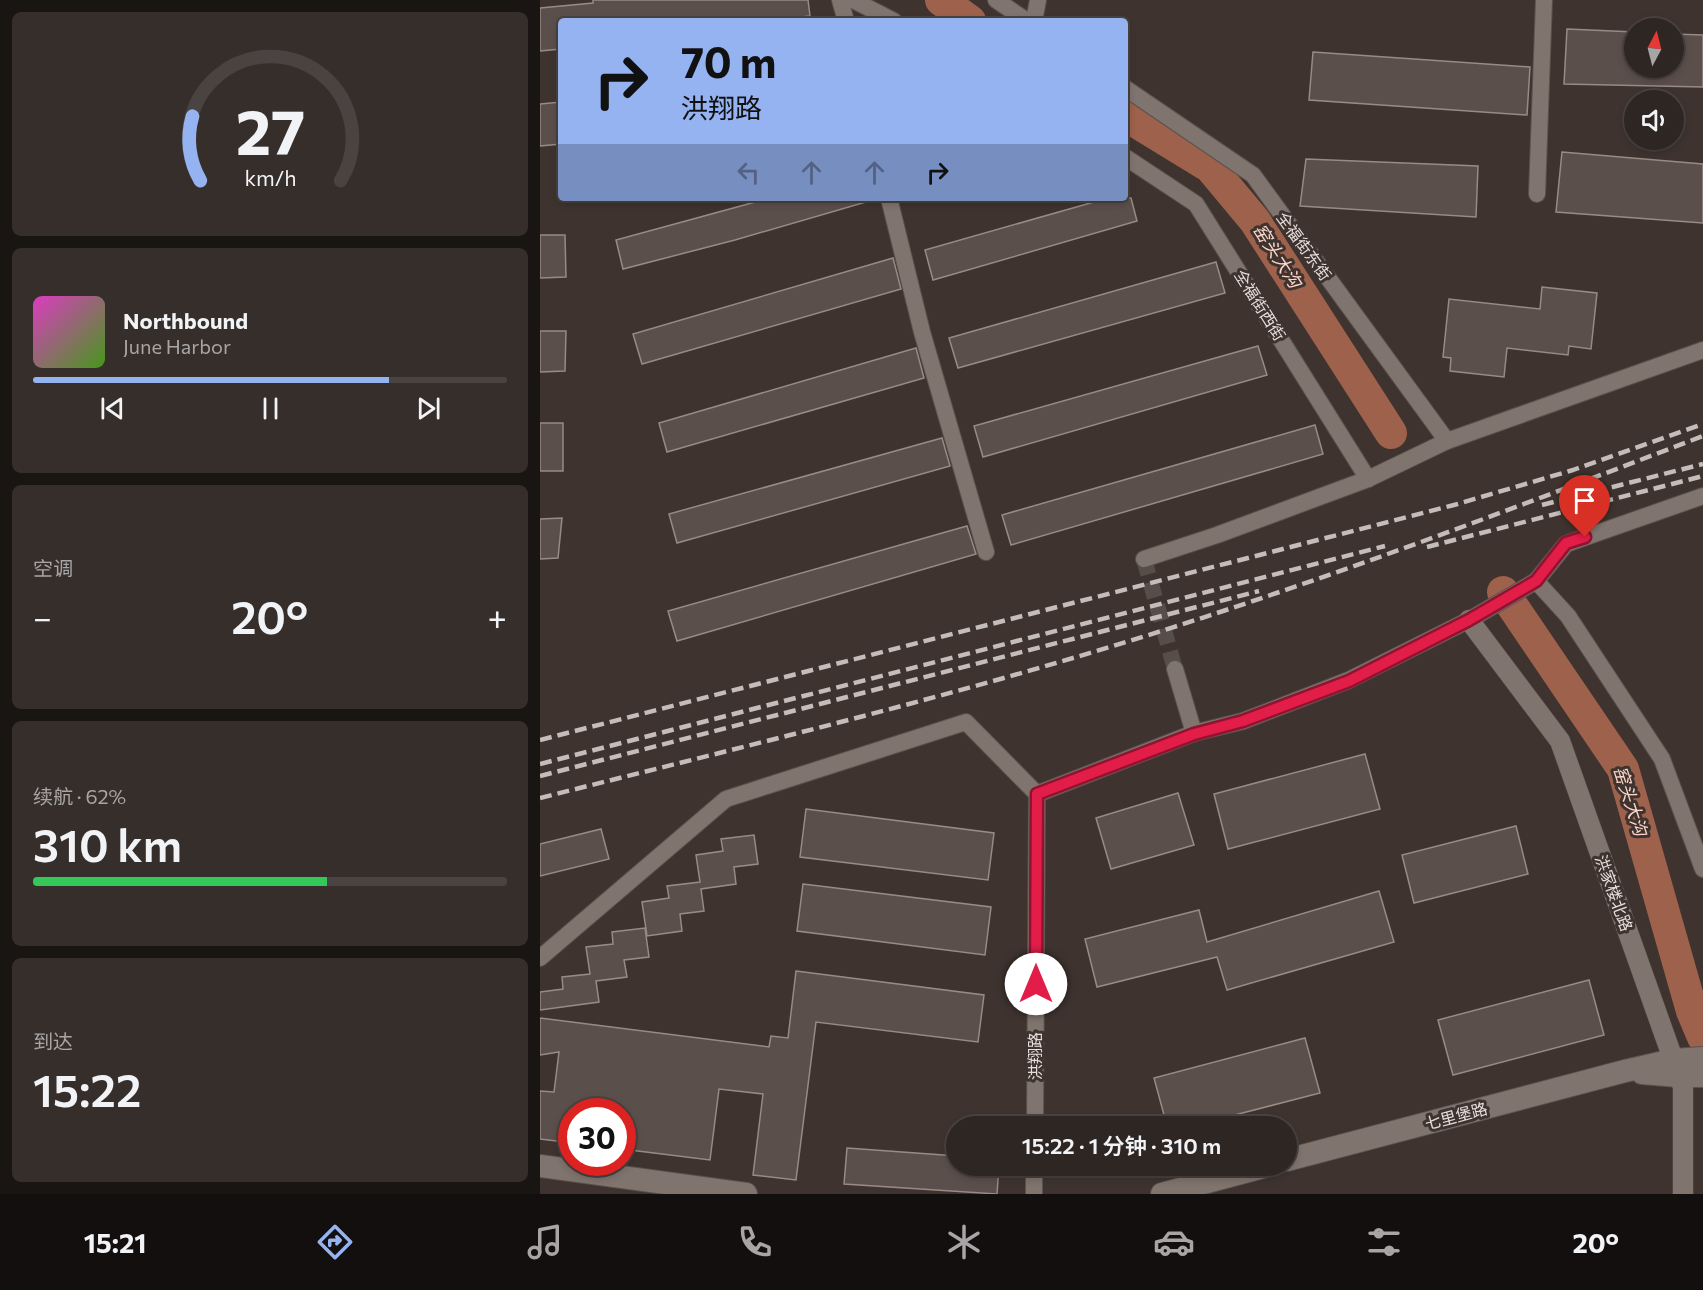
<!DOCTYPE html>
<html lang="zh">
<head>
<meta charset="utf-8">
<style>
  :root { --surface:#2e2623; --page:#362e2b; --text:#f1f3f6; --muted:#a7a5a6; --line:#494341; --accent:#95b2f1 }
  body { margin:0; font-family:Commissioner,"Noto Sans SC",sans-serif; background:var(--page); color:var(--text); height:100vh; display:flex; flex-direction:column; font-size:22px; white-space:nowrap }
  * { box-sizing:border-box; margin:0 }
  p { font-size:20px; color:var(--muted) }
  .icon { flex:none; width:33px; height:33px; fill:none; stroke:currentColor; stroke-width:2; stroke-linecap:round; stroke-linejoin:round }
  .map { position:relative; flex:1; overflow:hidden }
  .sheet { display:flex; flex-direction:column; gap:12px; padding:12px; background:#191513; width:540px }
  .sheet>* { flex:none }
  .top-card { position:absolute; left:18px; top:18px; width:570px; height:183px; border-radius:6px; box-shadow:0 3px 9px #0003,0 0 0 2px var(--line); background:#95b2f1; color:#111; overflow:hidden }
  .needle { width:39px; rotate:7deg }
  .fabs { position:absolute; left:1084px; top:18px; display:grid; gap:12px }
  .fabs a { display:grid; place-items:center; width:60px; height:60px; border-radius:50%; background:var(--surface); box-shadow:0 3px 9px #0003,0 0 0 2px var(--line); font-size:30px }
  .speed { position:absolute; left:18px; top:1098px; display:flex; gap:12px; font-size:30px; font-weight:700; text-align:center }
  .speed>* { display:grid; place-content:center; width:78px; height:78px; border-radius:50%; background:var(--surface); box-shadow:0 3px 9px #0003,0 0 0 2px var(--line); line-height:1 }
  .speed .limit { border:9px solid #d22; background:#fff; color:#111 }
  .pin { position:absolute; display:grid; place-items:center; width:51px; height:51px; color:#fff; margin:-62px -26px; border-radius:50% 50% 50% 0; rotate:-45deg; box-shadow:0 0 6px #0007 }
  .pin .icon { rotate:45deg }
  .me { position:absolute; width:66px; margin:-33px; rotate:0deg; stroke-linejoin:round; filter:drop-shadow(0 0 4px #0008) }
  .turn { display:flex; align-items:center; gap:21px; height:126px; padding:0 24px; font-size:27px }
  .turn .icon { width:78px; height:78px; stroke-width:2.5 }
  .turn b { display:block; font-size:42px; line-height:51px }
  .lanes { display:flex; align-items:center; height:57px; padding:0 24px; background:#0003; justify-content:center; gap:30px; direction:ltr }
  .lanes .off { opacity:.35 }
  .big { font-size:45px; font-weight:600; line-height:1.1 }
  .sheet .card { flex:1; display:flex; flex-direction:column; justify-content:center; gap:9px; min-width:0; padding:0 21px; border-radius:9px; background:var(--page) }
  .sheet .dial { align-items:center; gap:0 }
  .dial svg { height:156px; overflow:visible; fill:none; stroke:var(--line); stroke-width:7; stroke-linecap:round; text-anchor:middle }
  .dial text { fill:var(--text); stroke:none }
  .song { display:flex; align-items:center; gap:18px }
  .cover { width:72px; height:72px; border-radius:9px; background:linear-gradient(135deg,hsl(310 70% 55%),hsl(100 70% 35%)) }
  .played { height:6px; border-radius:3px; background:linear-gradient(90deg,var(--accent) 75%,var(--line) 75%) }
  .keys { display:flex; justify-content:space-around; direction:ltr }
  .heat { display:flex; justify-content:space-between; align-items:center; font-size:33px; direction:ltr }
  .charge { height:9px; border-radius:4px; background:linear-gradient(90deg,#34c759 62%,var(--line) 0) }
  .trip { position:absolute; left:406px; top:1116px; width:351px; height:60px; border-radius:30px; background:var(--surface); box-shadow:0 3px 9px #0003,0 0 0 2px var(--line); font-weight:600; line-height:60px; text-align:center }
  .dock { display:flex; height:96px; justify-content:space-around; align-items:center; background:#120f0e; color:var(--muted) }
  .dock .icon { width:42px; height:42px }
  .dock .current { color:var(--accent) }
  .dock b { font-size:27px; color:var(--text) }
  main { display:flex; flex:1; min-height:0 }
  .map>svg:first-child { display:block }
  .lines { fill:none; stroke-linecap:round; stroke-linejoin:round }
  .river { stroke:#9e614b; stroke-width:32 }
  .building { fill:#5b4f4b; stroke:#988b86; stroke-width:1.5 }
  .minor-tunnel { stroke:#574d49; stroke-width:16; stroke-dasharray:16 8; stroke-linecap:butt }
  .minor-casing { stroke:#5a524e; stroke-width:18 }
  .tertiary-casing { stroke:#5a524e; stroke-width:21 }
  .secondary-casing { stroke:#5a524e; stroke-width:24 }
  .minor { stroke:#80746f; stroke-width:16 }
  .tertiary { stroke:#80746f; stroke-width:20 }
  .secondary { stroke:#80746f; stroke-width:22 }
  .rail { stroke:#c4bdb9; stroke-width:4.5; stroke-dasharray:12 6; stroke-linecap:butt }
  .route-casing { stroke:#92132f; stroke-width:15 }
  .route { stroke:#e11d48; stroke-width:10 }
  .labels { text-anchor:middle; stroke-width:6; stroke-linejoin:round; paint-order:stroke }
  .street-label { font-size:16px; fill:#e6dfdc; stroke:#3e332f }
  .water-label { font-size:18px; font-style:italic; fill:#fdd7ca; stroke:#3e332f }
</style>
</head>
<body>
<main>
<section class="sheet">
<div class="card dial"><svg viewBox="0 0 100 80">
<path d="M14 69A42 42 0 1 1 86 69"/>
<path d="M14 69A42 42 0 0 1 10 36" stroke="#95b2f1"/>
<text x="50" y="56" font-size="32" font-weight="700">27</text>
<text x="50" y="72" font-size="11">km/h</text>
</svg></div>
<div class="card">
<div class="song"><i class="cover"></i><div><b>Northbound</b><p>June Harbor</p></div></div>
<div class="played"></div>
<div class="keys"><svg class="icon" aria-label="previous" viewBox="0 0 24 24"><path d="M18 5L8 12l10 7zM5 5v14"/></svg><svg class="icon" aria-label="pause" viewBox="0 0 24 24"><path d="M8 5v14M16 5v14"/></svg><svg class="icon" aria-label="next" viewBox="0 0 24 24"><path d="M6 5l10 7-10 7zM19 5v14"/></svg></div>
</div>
<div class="card"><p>空调</p>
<div class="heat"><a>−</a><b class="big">20°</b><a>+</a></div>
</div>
<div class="card"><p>续航 · 62%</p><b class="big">310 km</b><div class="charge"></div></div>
<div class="card"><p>到达</p><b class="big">15:22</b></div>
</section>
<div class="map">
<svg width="1163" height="1194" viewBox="0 0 1163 1194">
  <rect width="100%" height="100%" fill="#3e332f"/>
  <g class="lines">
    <g class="river">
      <path d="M401,0L430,21"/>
      <path d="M585,115L670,167L715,221L851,433"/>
      <path d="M963,592L1083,769L1152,1011L1163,1037"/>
    </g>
  </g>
  <g class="building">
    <path d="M53,0H268L270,16L224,21H21V49L0,51V8L53,3Z"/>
    <path d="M1027,29L1095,32V68H1134V34L1163,35V87L1024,84Z"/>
    <path d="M773,52L990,67L987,115L769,100Z"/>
    <path d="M21,102V144L0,146V104Z"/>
    <path d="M1022,152L1163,164V223L1016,212Z"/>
    <path d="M766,159L938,166L936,217L760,206Z"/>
    <path d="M230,198H325L326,202L195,240L83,269L76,240Z"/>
    <path d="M568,198H591L597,221L393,280L385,250Z"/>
    <path d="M0,235H25L26,277L0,278Z"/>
    <path d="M353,258L361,289L102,364L93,334Z"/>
    <path d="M676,262L685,293L418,368L409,338Z"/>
    <path d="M1002,287L1057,293L1051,349L1029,346L1028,355L967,348L964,377L910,371L911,358L903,357L909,299L1000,309Z"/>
    <path d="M0,331H26L25,371L0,372Z"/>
    <path d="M718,346L727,375L443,457L434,426Z"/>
    <path d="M376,348L384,378L127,452L119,423Z"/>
    <rect x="0" y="423" width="23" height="48"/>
    <path d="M775,425L783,454L471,545L462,515Z"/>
    <path d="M402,438L410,466L137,543L129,514Z"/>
    <path d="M22,518L18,558L0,559V519Z"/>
    <path d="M427,526L436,554L137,641L128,611Z"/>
    <path d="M825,754L840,809L688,849L674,794Z"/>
    <path d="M638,793L654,845L571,869L556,818Z"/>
    <path d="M266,809L454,833L448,880L260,857Z"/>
    <path d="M976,826L988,874L874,903L862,855Z"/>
    <path d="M61,829L69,859L0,876V844Z"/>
    <path d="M214,835L218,864L194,867L196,884L161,889L164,911L140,914L142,931L107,936L102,902L129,898L127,886L160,882L156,855L183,851L181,839Z"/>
    <path d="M263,884L451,907L445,955L257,931Z"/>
    <path d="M839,891L854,942L687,990L677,957L557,987L545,939L659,910L667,942Z"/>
    <path d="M105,928L109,957L84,960L87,977L56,981L59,1002L0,1010V992L23,989L22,977L50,974L46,947L73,944L72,932Z"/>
    <path d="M256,971L444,995L438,1042L276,1022L256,1180L213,1175L223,1094L179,1089L170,1160L82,1149V1112H32V1143L0,1139V1091L14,1092L19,1052L0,1055V1018L229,1047L231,1036L248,1038Z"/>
    <path d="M1049,980L1064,1035L913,1075L898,1020Z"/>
    <path d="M765,1038L780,1093L652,1126H627L614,1078Z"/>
    <path d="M307,1148L417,1156V1166H459L457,1194L304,1184Z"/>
  </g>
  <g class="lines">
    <path class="minor-tunnel" d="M604,559L635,669"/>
    <g class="minor-casing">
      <g id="minor">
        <path d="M300,0L306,21"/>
        <path d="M313,0L354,21"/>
        <path d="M456,0L487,21"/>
        <path d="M494,21L498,0"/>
        <path d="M585,88L713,175L907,441"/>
        <path d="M585,157L656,204L828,479"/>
        <path d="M997,194L1004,0"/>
        <path d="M349,198L382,332L446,552"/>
        <path d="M604,559L677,535L828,479L907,441L1163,350"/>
        <path d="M996,581L1028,616L1122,759L1163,869"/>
        <path d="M635,669L654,733L703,721L809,680L929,620L996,581L1026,544L1163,496"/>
        <path d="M0,958L186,799L426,722L497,794"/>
        <path d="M495,1126L497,794L654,733"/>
        <path d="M494,1194V1166"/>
      </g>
    </g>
    <g class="tertiary-casing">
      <path id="tertiary" d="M929,620L1020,741L1143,1087V1194"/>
    </g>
    <g class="secondary-casing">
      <g id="secondary">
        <path d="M1102,1073L1139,1076H1163"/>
        <path d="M747,1160L1085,1071L1133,1060L1163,1058"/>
        <path d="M0,1166L206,1194"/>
        <path d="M622,1194L727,1166"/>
      </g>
    </g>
    <use href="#minor" class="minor"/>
    <use href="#tertiary" class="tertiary"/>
    <use href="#secondary" class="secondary"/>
    <g class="rail">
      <path d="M1002,505L1163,464"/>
      <path d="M887,547L1163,476"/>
      <path d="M0,740L914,505L1033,470L1163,424"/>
      <path d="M0,764L845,546"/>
      <path d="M0,776L719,591"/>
      <path d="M0,798C226,741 453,687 674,614C838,560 1001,498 1163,436"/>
    </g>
  </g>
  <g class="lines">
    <g class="route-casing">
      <path id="route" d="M496,984L497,794L654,734L703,721L809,681L929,620L996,581L1026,543L1045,537"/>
    </g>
    <use href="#route" class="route"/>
  </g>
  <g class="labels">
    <g class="street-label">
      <text transform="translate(764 246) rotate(54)" y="6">全福街东街</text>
      <text transform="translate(720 305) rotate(58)" y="6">全福街西街</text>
      <text transform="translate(1074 893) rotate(70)" y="6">洪家楼北路</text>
      <text transform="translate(495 1056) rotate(-90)" y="6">洪翔路</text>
      <text transform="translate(916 1116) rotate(-15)" y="6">七里堡路</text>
    </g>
    <g class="water-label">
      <text transform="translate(737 256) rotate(57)" y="6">窑头大沟</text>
      <text transform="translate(1090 801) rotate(72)" y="6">窑头大沟</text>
    </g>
  </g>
</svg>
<div class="fabs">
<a><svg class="needle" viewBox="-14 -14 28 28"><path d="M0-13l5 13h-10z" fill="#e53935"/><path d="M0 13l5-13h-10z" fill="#a7a5a6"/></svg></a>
<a><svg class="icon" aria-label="sound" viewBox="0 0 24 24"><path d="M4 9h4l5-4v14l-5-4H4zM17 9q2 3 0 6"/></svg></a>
</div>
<div class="speed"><div class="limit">30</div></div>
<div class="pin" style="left:1045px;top:537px;background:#d93025"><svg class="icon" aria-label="arrive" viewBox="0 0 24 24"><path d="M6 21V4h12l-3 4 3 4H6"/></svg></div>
<svg class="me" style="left:496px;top:984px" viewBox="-20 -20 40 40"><circle r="19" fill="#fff"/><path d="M0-13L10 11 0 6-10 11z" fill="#e11d48"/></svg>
<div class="trip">15:22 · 1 分钟 · 310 m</div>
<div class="top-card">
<div class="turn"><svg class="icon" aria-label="right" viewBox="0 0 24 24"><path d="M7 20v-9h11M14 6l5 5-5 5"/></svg><div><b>70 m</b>洪翔路</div></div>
<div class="lanes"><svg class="icon off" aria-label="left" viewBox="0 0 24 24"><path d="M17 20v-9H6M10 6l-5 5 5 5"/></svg><svg class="icon off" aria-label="ahead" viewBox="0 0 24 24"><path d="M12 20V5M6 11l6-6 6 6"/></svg><svg class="icon off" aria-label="ahead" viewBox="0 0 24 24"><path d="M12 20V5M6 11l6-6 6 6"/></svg><svg class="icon" aria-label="right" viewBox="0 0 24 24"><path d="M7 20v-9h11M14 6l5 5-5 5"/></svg></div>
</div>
</div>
</main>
<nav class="dock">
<b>15:21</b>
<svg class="icon current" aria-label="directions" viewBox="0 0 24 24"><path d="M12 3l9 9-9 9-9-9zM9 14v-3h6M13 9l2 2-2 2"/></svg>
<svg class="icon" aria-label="music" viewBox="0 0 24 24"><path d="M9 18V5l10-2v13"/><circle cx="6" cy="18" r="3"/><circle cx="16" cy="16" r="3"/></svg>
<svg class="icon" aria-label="phone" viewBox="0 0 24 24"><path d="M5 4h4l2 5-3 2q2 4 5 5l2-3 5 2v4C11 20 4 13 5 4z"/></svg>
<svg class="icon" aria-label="climate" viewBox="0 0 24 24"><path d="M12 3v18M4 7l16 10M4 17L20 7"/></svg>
<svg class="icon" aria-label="car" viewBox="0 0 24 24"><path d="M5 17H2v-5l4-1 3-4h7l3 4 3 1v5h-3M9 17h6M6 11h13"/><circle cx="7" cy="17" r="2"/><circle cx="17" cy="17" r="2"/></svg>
<svg class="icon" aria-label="filters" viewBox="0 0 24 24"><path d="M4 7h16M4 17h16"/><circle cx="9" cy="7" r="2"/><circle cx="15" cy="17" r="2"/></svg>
<b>20°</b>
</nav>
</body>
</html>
